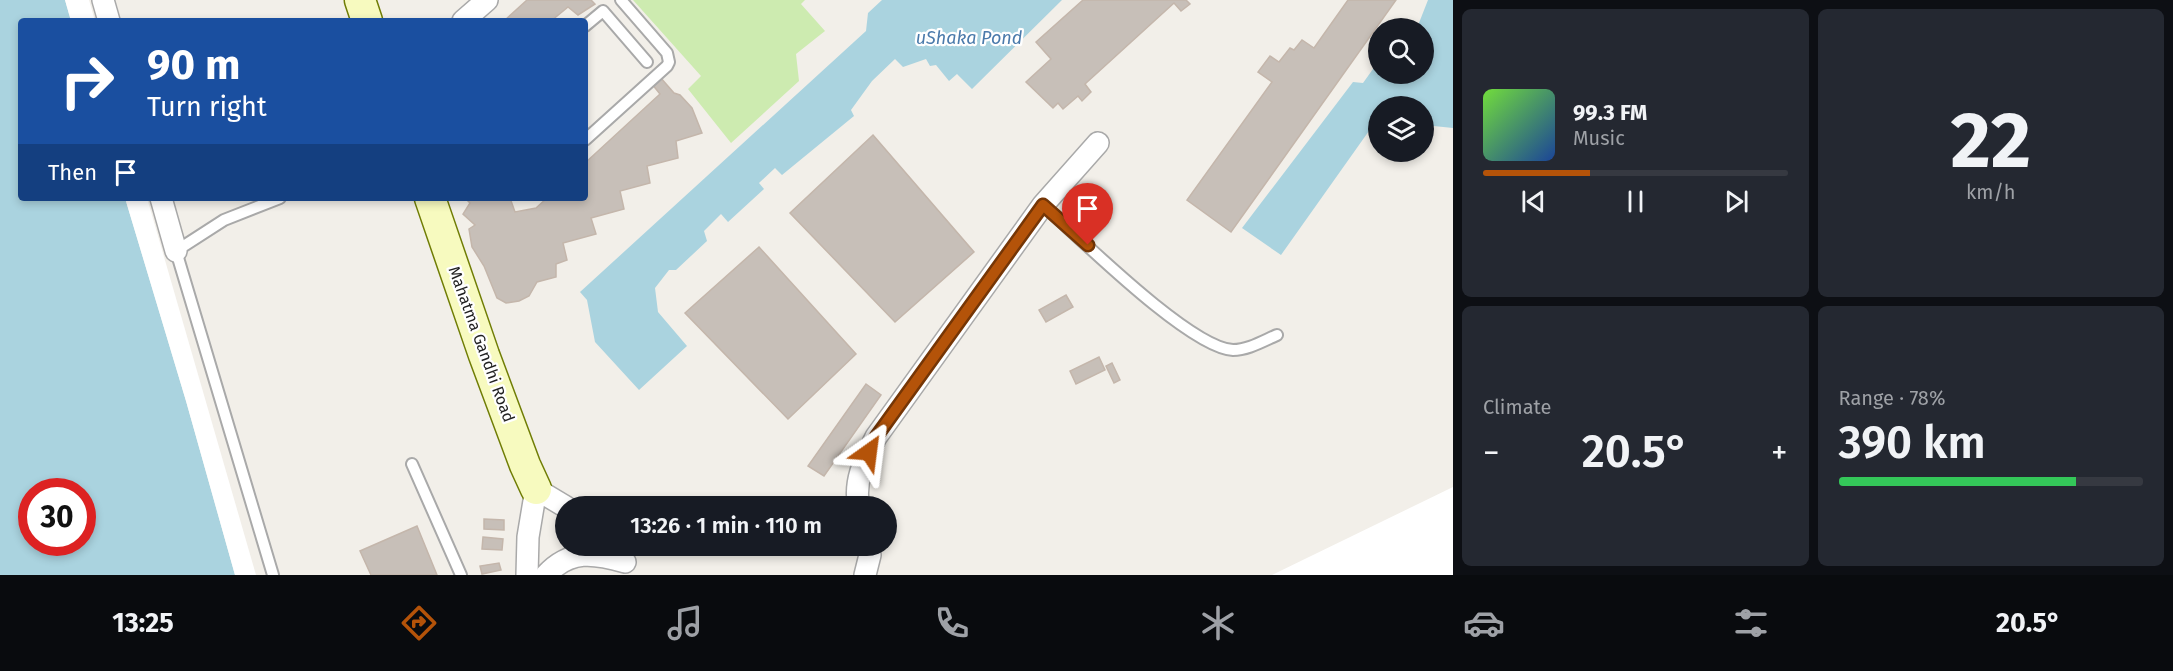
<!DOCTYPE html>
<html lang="en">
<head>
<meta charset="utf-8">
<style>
  :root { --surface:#171b24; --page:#242831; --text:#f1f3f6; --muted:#9ea1a6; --line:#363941; --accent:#b45309 }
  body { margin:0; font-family:"Fira Sans",sans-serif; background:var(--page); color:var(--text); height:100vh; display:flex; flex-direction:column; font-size:22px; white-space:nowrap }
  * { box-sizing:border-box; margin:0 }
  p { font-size:20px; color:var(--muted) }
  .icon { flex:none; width:33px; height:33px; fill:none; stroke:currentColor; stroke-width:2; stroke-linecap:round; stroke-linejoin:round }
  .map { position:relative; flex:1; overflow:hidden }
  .details { display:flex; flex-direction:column; gap:9px; padding:9px; background:#0d0f14; width:720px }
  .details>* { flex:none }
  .banner { position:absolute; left:18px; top:18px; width:570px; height:183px; border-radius:6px; box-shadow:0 3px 9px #0003; background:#1a4fa0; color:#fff; overflow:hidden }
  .tools { position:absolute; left:1368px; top:18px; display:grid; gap:12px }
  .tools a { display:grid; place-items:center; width:66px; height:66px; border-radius:50%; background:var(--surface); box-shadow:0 3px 9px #0003; font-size:30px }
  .speed { position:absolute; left:18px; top:478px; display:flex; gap:12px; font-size:30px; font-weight:700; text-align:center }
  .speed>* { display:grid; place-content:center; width:78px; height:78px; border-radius:50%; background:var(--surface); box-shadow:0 3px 9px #0003; line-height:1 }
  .speed .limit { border:9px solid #d22; background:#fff; color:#111 }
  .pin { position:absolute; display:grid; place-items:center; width:51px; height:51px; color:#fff; margin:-62px -26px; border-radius:50% 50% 50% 0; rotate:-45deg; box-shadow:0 0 6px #0007 }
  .pin .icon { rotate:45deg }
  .me { position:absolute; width:66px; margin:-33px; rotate:31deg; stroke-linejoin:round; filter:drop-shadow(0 0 4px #0008) }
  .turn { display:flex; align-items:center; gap:21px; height:126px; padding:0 30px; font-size:27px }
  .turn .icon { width:78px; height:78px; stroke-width:2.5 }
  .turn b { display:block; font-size:42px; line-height:51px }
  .then { display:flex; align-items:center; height:57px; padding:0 30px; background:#0003; gap:12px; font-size:22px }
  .big { font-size:45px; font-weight:600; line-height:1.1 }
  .details .widget { flex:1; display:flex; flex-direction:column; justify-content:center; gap:9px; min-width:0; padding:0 21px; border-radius:9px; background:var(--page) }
  .details .dial { align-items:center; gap:0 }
  .dial b { font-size:78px; line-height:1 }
  .song { display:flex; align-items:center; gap:18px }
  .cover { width:72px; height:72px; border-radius:9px; background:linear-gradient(135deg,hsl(100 70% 55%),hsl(220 70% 35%)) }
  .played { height:6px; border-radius:3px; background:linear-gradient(90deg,var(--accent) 35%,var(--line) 35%) }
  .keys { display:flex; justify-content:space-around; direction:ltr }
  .heat { display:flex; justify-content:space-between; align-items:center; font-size:33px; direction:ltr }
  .charge { height:9px; border-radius:4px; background:linear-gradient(90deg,#34c759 78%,var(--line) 0) }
  .details .tiles { flex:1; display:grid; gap:9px; grid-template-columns:repeat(2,1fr) }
  .trip { position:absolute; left:555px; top:496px; width:342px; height:60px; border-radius:30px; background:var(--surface); box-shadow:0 3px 9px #0003; font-weight:600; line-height:60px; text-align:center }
  .menu { display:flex; height:96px; justify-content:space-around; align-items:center; background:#090b0e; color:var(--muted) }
  .menu .icon { width:42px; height:42px }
  .menu .selected { color:var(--accent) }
  .menu b { font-size:27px; color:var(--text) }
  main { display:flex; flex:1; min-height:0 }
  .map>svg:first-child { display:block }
  .grass { fill:#cdebb0 }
  .water { fill:#aad3df; fill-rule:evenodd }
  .pier { fill:#fff }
  .building { fill:#c7bfb8; stroke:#c4b6ab; stroke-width:1.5 }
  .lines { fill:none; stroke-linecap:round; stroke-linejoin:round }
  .lane-casing { stroke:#a9a9a9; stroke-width:14 }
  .street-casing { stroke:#a9a9a9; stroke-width:24 }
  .secondary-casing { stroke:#707d05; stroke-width:33 }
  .lane { stroke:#fff; stroke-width:10 }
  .street { stroke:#fff; stroke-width:21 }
  .secondary { stroke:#f7fabf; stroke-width:30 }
  .route-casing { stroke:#753606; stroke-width:15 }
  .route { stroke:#b45309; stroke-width:10 }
  .labels { text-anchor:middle; stroke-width:4.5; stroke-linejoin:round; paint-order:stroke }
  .street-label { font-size:16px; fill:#222; stroke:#fff }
  .water-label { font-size:18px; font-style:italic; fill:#4a7aab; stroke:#fff }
</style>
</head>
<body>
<main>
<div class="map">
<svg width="1453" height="575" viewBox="0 0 1453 575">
  <rect width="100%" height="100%" fill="#f2efe9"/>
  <path class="grass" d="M633,0H805L801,4L825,31L796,54L799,81L731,143L688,89L701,76Z"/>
  <g class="water">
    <path d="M0,0H65L71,21H21V198H125L186,401L235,575H0ZM32,492H82V543H32Z"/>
    <path d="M882,0H1062L972,89L957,74L949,81L936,65L930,66L926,59L903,67L895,59L872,81L851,110L854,116L782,175L775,168L759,183L764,189L728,222L721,214L704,231L707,241L676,270H669L655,288L658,312L687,346L639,390L595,342L587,300L580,292L866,31L868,13Z"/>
    <path d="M1428,0H1453V128L1424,125V106H1378V121H1376L1281,255L1242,228L1353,82L1363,83L1378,62V74H1424V28H1417Z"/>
  </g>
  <g class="pier">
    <path d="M65,0H89L95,21H71Z"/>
    <path d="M125,198H147L256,575H235L186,401Z"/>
    <path d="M1453,487V575H1272L1311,556Z"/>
  </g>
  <g class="building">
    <path d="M527,0H591L595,4L578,15L568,7L551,21H504Z"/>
    <path d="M1083,0H1186L1190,4L1181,11L1174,3L1085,84L1091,92L1082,101L1078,96L1063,109L1058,103L1053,108L1026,82L1051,59L1036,42Z"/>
    <path d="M1348,0H1396L1231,232L1187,200L1272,82L1258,72L1270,56L1279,62L1290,48L1294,50L1302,40L1314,48Z"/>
    <path d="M660,77L674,93L680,95L692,108L702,133L676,141L678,158L647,166L650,183L620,191L624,209L591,218L596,234L563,243L567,260L556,264V277L537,282L529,296L519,301L506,303L497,298L484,266L472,247L469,229L475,225L463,214L470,203L465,198H510L515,212L536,208L547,198H585V163L660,94L652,84Z"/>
    <path d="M873,135L974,252L895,322L790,213Z"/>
    <path d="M759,247L856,354L788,419L685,313Z"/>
    <path d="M1066,295L1073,307L1046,322L1039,310Z"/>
    <path d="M1099,357L1105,370L1076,384L1070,371Z"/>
    <path d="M1112,363L1120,380L1114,383L1106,366Z"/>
    <path d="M866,384L881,395L824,476L808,466Z"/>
    <path d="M484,519L504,520V530L484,529Z"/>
    <path d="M417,526L437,575H371L360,551Z"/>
    <path d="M483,537L503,539L502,550L482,549Z"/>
    <path d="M499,563L501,570L482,574L480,566Z"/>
  </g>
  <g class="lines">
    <g class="lane-casing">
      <g id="lane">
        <path d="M585,26L603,11L647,62"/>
        <path d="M585,140L667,66L669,62L667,53L621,0"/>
        <path d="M1043,205C1079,237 1190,348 1233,350C1248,350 1263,341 1277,335"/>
        <path d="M412,464L461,575"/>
        <path d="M273,575L176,251L224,220L280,198"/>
      </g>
    </g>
    <g class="street-casing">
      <g id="street">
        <path d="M103,0L109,21"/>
        <path d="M463,21L487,0"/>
        <path d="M161,198L176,251"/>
        <path d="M859,507C853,482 865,459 876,437L1043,205L1098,143"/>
        <path d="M527,575L528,537L536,489L566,507"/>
        <path d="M546,575C570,549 594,553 625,562"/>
        <path d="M865,575L870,555L868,546"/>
      </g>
    </g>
    <g class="secondary-casing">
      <g id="secondary">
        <path d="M360,0L367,21"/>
        <path d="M430,198L484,355L525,465L536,489"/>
      </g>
    </g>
    <use href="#lane" class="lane"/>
    <use href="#street" class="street"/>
    <use href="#secondary" class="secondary"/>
  </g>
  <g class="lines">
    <g class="route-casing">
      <path id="route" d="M869,452L876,437L1043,205L1088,245"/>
    </g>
    <use href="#route" class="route"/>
  </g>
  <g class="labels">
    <g class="street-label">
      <text transform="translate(482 344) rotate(70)" y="6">Mahatma Gandhi Road</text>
    </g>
    <g class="water-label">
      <text x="969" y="44">uShaka Pond</text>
    </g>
  </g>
</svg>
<div class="tools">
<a><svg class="icon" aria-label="search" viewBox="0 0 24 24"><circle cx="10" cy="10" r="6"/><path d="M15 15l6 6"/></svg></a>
<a><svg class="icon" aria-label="layers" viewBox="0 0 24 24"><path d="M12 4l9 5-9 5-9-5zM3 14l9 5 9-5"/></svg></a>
</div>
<div class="speed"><div class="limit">30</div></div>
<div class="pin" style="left:1088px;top:245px;background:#d93025"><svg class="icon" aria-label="arrive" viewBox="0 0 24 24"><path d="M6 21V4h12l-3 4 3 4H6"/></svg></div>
<svg class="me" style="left:869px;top:452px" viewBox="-20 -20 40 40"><path d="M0-17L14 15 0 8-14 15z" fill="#b45309" stroke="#fff" stroke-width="4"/></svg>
<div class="trip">13:26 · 1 min · 110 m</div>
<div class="banner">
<div class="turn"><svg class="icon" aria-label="right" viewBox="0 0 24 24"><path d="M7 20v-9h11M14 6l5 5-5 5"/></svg><div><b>90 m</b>Turn right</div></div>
<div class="then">Then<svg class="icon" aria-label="arrive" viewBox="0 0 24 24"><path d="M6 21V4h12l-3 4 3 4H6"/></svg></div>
</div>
</div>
<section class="details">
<div class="tiles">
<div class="widget">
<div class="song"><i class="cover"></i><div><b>99.3 FM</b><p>Music</p></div></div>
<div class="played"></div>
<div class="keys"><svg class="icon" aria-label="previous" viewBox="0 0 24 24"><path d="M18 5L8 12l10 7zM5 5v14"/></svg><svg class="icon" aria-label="pause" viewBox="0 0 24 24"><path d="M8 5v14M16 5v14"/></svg><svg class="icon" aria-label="next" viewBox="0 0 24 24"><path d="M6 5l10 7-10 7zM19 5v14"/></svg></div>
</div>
<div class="widget dial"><b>22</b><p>km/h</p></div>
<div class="widget"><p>Climate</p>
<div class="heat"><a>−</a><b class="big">20.5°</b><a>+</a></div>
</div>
<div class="widget"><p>Range · 78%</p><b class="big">390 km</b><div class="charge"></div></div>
</div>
</section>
</main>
<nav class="menu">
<b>13:25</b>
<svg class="icon selected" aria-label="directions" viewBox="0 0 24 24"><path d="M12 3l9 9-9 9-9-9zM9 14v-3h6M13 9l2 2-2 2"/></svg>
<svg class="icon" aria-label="music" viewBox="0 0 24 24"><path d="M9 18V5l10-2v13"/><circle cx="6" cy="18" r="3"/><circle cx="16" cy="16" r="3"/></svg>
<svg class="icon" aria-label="phone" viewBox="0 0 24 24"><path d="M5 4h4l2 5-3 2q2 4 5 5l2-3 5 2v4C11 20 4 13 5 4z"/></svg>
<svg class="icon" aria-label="climate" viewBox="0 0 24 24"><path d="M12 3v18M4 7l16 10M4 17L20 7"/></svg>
<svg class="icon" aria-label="car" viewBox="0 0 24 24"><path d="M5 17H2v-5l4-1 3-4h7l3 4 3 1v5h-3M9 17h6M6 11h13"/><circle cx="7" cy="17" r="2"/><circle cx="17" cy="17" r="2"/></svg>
<svg class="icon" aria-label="filters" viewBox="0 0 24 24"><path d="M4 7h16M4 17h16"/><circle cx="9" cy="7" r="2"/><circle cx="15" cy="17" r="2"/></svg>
<b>20.5°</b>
</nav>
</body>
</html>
